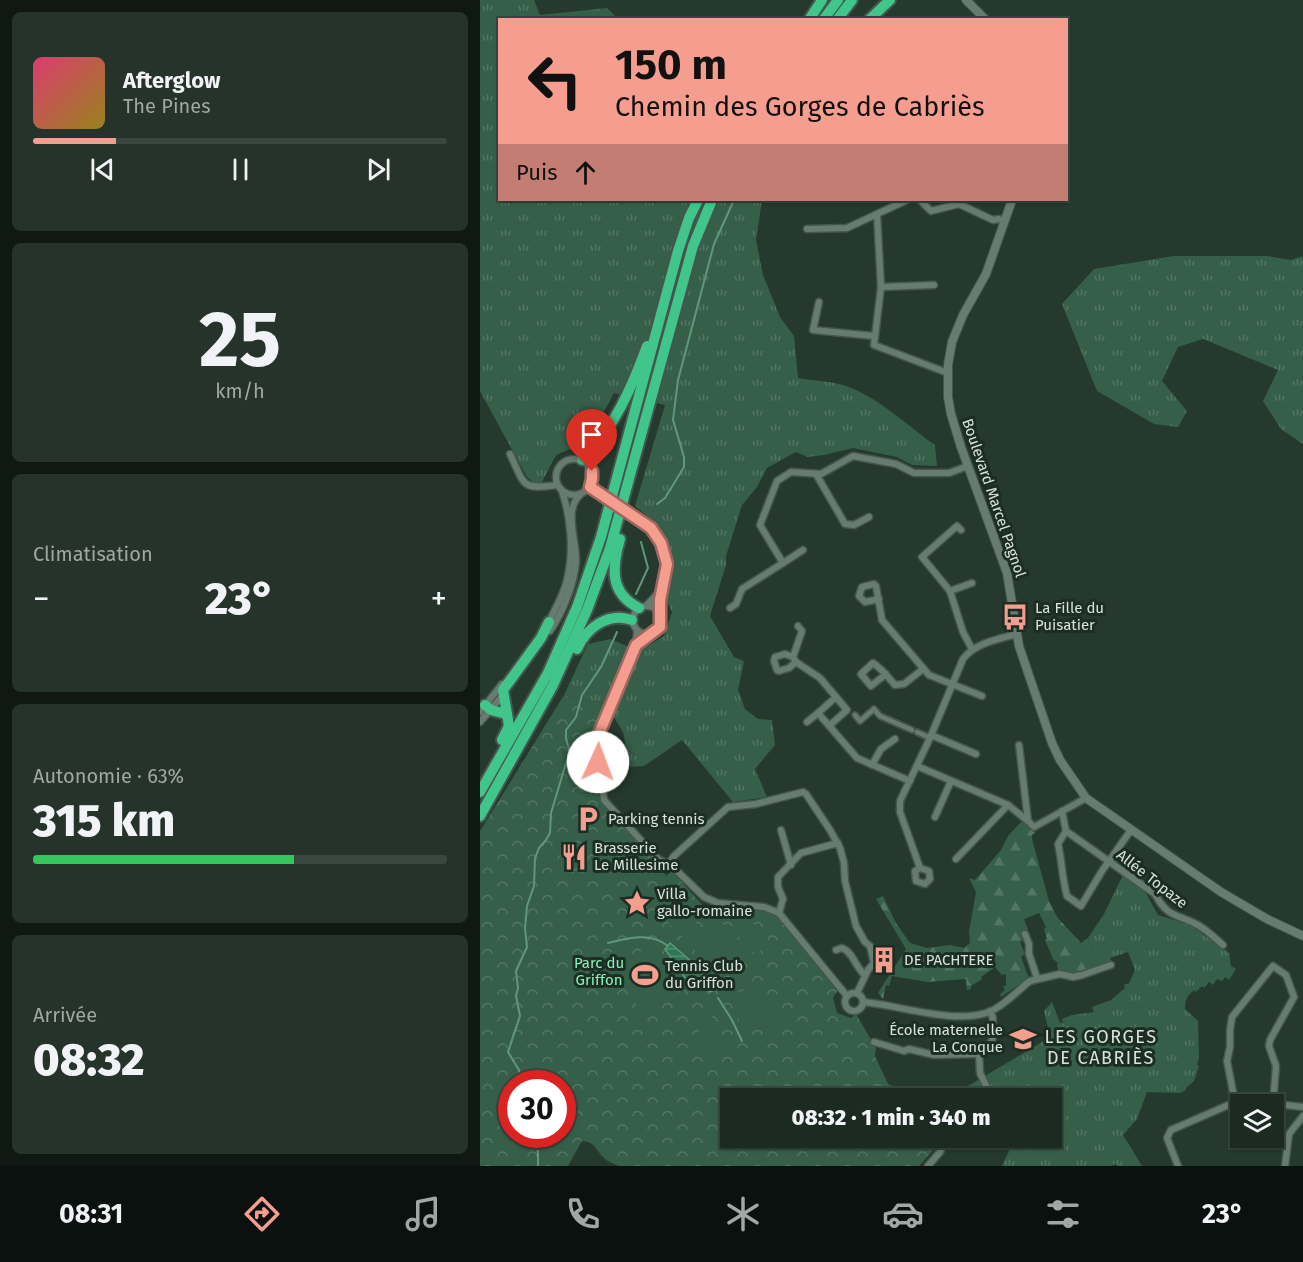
<!DOCTYPE html>
<html lang="fr">
<head>
<meta charset="utf-8">
<style>
  :root { --surface:#1c2b22; --page:#25332a; --text:#f1f3f6; --muted:#a0a7a5; --line:#3a4740; --accent:#f59d8f }
  body { margin:0; font-family:"Fira Sans",sans-serif; background:var(--page); color:var(--text); height:100vh; display:flex; flex-direction:column; font-size:22px; white-space:nowrap }
  * { box-sizing:border-box; margin:0 }
  p { font-size:20px; color:var(--muted) }
  .icon { flex:none; width:33px; height:33px; fill:none; stroke:currentColor; stroke-width:2; stroke-linecap:round; stroke-linejoin:round }
  .map { position:relative; flex:1; overflow:hidden }
  .drawer { display:flex; flex-direction:column; gap:12px; padding:12px; background:#0f1813; width:480px }
  .drawer>* { flex:none }
  .hud { position:absolute; left:18px; top:18px; width:570px; height:183px; border-radius:0px; box-shadow:0 2px 4px #0004,0 0 0 2px var(--line); background:#f59d8f; color:#111; overflow:hidden }
  .buttons { position:absolute; left:750px; top:1094px; display:grid; gap:12px }
  .buttons a { display:grid; place-items:center; width:54px; height:54px; border-radius:0px; background:var(--surface); box-shadow:0 2px 4px #0004,0 0 0 2px var(--line); font-size:30px }
  .speed { position:absolute; left:18px; top:1070px; display:flex; gap:12px; font-size:30px; font-weight:700; text-align:center }
  .speed>* { display:grid; place-content:center; width:78px; height:78px; border-radius:50%; background:var(--surface); box-shadow:0 2px 4px #0004,0 0 0 2px var(--line); line-height:1 }
  .speed .limit { border:9px solid #d22; background:#fff; color:#111 }
  .pin { position:absolute; display:grid; place-items:center; width:51px; height:51px; color:#fff; margin:-62px -26px; border-radius:50% 50% 50% 0; rotate:-45deg; box-shadow:0 0 6px #0007 }
  .pin .icon { rotate:45deg }
  .me { position:absolute; width:66px; margin:-33px; rotate:2deg; stroke-linejoin:round; filter:drop-shadow(0 0 4px #0008) }
  .turn { display:flex; align-items:center; gap:21px; height:126px; padding:0 18px; font-size:27px }
  .turn .icon { width:78px; height:78px; stroke-width:2.5 }
  .turn b { display:block; font-size:42px; line-height:51px }
  .then { display:flex; align-items:center; height:57px; padding:0 18px; background:#0003; gap:12px; font-size:22px }
  .big { font-size:45px; font-weight:800; line-height:1.1 }
  .drawer .widget { flex:1; display:flex; flex-direction:column; justify-content:center; gap:9px; min-width:0; padding:0 21px; border-radius:9px; background:var(--page) }
  .drawer .dial { align-items:center; gap:0 }
  .dial b { font-size:78px; line-height:1 }
  .song { display:flex; align-items:center; gap:18px }
  .cover { width:72px; height:72px; border-radius:9px; background:linear-gradient(135deg,hsl(340 70% 55%),hsl(50 70% 35%)) }
  .played { height:6px; border-radius:3px; background:linear-gradient(90deg,var(--accent) 20%,var(--line) 20%) }
  .keys { display:flex; justify-content:space-around; direction:ltr }
  .heat { display:flex; justify-content:space-between; align-items:center; font-size:33px; direction:ltr }
  .charge { height:9px; border-radius:4px; background:linear-gradient(90deg,#34c759 63%,var(--line) 0) }
  .trip { position:absolute; left:240px; top:1088px; width:342px; height:60px; border-radius:0px; background:var(--surface); box-shadow:0 2px 4px #0004,0 0 0 2px var(--line); font-weight:800; line-height:60px; text-align:center }
  .menu { display:flex; height:96px; justify-content:space-around; align-items:center; background:#0b110e; color:var(--muted) }
  .menu .icon { width:42px; height:42px }
  .menu .selected { color:var(--accent) }
  .menu b { font-size:27px; color:var(--text) }
  main { display:flex; flex:1; min-height:0 }
  .map>svg:first-child { display:block }
  .grass { fill:url(#grass-tufts) }
  .forest { fill:url(#forest-firs) }
  .park { fill:url(#park-crowns); fill-rule:evenodd }
  .pitch { fill:#365f49 }
  .water { fill:url(#water-rules); stroke:#60977c; stroke-width:1.5 }
  .lines { fill:none; stroke-linecap:round; stroke-linejoin:round }
  .stream { stroke:#60977c; stroke-width:2 }
  .pedestrian-casing { stroke:#46564d; stroke-width:8 }
  .minor-casing { stroke:#46564d; stroke-width:9 }
  .tertiary-casing { stroke:#46564d; stroke-width:10 }
  .trunk-casing { stroke:#46564d; stroke-width:14 }
  .pedestrian { stroke:#677c70; stroke-width:4.5 }
  .minor { stroke:#677c70; stroke-width:6 }
  .tertiary { stroke:#677c70; stroke-width:8 }
  .trunk { stroke:#40c68b; stroke-width:10 }
  .minor-bridge-casing { stroke:#46564d; stroke-width:9; stroke-linecap:butt }
  .minor-bridge { stroke:#677c70; stroke-width:6 }
  .route-casing { stroke:#9f665d; stroke-width:15 }
  .route { stroke:#f59d8f; stroke-width:10 }
  .labels { text-anchor:middle; stroke-width:6; stroke-linejoin:round; paint-order:stroke }
  .street-label { font-size:15px; fill:#d7e2db; stroke:#1c2e24 }
  .poi-label { font-size:15px; fill:#d7e2db; stroke:#1c2e24; text-anchor:start }
  .park-label { font-size:15px; fill:#8af0ba; stroke:#1c2e24 }
  .quarter-label { font-size:18px; letter-spacing:1.5px; fill:#d7e2db; stroke:#1c2e24 }
</style>
</head>
<body>
<main>
<section class="drawer">
<div class="widget">
<div class="song"><i class="cover"></i><div><b>Afterglow</b><p>The Pines</p></div></div>
<div class="played"></div>
<div class="keys"><svg class="icon" aria-label="previous" viewBox="0 0 24 24"><path d="M18 5L8 12l10 7zM5 5v14"/></svg><svg class="icon" aria-label="pause" viewBox="0 0 24 24"><path d="M8 5v14M16 5v14"/></svg><svg class="icon" aria-label="next" viewBox="0 0 24 24"><path d="M6 5l10 7-10 7zM19 5v14"/></svg></div>
</div>
<div class="widget dial"><b>25</b><p>km/h</p></div>
<div class="widget"><p>Climatisation</p>
<div class="heat"><a>−</a><b class="big">23°</b><a>+</a></div>
</div>
<div class="widget"><p>Autonomie · 63%</p><b class="big">315 km</b><div class="charge"></div></div>
<div class="widget"><p>Arrivée</p><b class="big">08:32</b></div>
</section>
<div class="map">
<svg width="823" height="1166" viewBox="0 0 823 1166">
  <defs>
    <pattern id="grass-tufts" width="24" height="20" patternUnits="userSpaceOnUse" patternTransform="scale(1.5)"><rect width="24" height="20" fill="#365f49"/><path d="M3 7l-1-3M5 7V3M7 7l1-3M15 17l-1-3M17 17v-4M19 17l1-3" fill="none" stroke="#527663"/></pattern>
    <pattern id="forest-firs" width="22" height="20" patternUnits="userSpaceOnUse" patternTransform="scale(1.5)"><rect width="22" height="20" fill="#365f49"/><path d="M5 1l3.5 6h-7zM16 11l3.5 6h-7z" fill="#527663"/></pattern>
    <pattern id="park-crowns" width="20" height="18" patternUnits="userSpaceOnUse" patternTransform="scale(1.5)"><rect width="20" height="18" fill="#365f49"/><path d="M2 6a3 3 0 1 1 6 0M12 15a3 3 0 1 1 6 0" fill="none" stroke="#527663"/></pattern>
    <pattern id="water-rules" width="6" height="5" patternUnits="userSpaceOnUse" patternTransform="scale(1.5)"><rect width="6" height="5" fill="#2d7753"/><path d="M0 2.5h6" fill="none" stroke="#559073"/></pattern>
  </defs>
  <rect width="100%" height="100%" fill="#25392e"/>
  <g class="grass">
    <path d="M0,0H54L60,15L127,8L138,19L20,20V200H282L276,240L283,275L300,317L314,336L318,378C334,381 354,381 369,387C402,400 426,425 455,445L457,466L432,465L417,457L373,448L344,455L328,457L316,452L287,468L277,487L262,505L246,556V565L230,616L254,657L264,661L258,690L265,709L278,719L292,720L295,745L275,769L287,797L253,802L202,740L164,766L150,767L143,732L126,704L84,695L108,644L130,639L159,651L184,636L192,612L187,601L195,564L174,522L155,506L185,405L134,393L111,436L95,447L76,455L62,482L54,483L47,477L0,391Z"/>
    <path d="M694,256H787L811,260L823,256V444L801,429L783,401L798,370L723,339L698,347L682,381L707,411L698,427L674,424L617,391L582,304L614,269Z"/>
    <path d="M643,875L663,888L678,915L710,925L749,953L751,966L756,969L749,980L745,977L742,981L737,979L733,985L729,982L724,988L722,986L716,992L714,990C707,996 705,1000 705,1009L718,1021L719,1058L717,1065L719,1066L714,1081L706,1088V1090L700,1093L667,1092L657,1119L643,1135L662,1166H638L635,1164L631,1166H522L535,1137H572V1098H461L451,1096L483,1089L567,1039L568,1028L564,1011L572,1002L580,1023L583,1022L582,1019L592,1015L614,1012L612,1007L631,1000L645,988L644,985L649,983L655,970L648,952L630,958L632,963L618,967L608,938L624,914Z"/>
  </g>
  <path class="forest" d="M543,820L548,822L555,833L552,835V839L569,901L577,917L601,943L608,938L618,967L592,974L579,972L577,966L578,963L573,959L565,940L567,939L564,929L566,927L559,913L544,919L548,930L541,934L543,940L540,942L545,954L541,957L549,978L521,997L520,994L525,990L523,987L526,985V974L522,975L515,967L501,977L502,979L491,986V989L487,990L486,979L447,982L412,976L409,986L406,985L403,999L398,993L426,949L396,899L403,896L416,923L430,943L447,948L470,945L484,948L490,943L489,932L496,892L489,878L495,880L521,850L528,836Z"/>
  <path class="park" d="M84,695L126,704L114,737L120,799L127,810L176,861L186,876L192,871L225,908L229,916L233,917L243,908L283,910L298,915L358,990L353,998L357,1013L371,1018L376,1014L396,1048L395,1056L408,1084L435,1096L461,1098H250V1137H460L456,1147L439,1166H139C135,1164 128,1162 125,1159C116,1151 116,1142 102,1141L88,1166H0V831ZM32,1083H82V1134H32Z"/>
  <g class="pitch">
    <path d="M201,908L227,935L241,922L267,949L239,975L187,921Z"/>
    <path d="M264,914L290,942L276,955L250,928Z"/>
    <path d="M148,944L153,955L170,947L179,963L183,961L200,996L180,1004L183,1010L164,1019L130,953Z"/>
    <path d="M266,989L272,1003L289,995L304,1028L287,1035L281,1022L264,1030L249,997Z"/>
    <path d="M230,1013L245,1044L229,1052L214,1021Z"/>
  </g>
  <path class="water" d="M190,943L213,963L235,990L230,992L205,978L185,949Z"/>
  <g class="lines">
    <g class="stream">
      <path d="M177,504L185,498L204,467V457L193,420L198,380L234,244L254,200"/>
      <path d="M156,594L168,568L161,542"/>
      <path d="M128,943C149,938 170,932 188,946"/>
      <path d="M238,998L252,1020L262,1041"/>
      <path d="M40,1083L39,1070L28,1052L40,1016L36,996L38,988L36,971L47,947L45,928L47,906L54,886L55,858L59,848L66,840L70,833L71,813L86,763L91,757L86,738V730L96,717L102,695L121,667L137,632"/>
      <path d="M55,1134L58,1152V1166"/>
    </g>
    <g class="pedestrian-casing">
      <g id="pedestrian">
        <path d="M375,715L380,721L394,709L400,716L432,730"/>
        <path d="M437,732L450,738"/>
      </g>
    </g>
    <g class="minor-casing">
      <g id="minor">
        <path d="M440,200L451,211L479,204L513,220L519,219L525,221"/>
        <path d="M397,214L401,287L394,345L468,373"/>
        <path d="M327,229L367,228L427,200"/>
        <path d="M401,287L454,285"/>
        <path d="M339,302L333,330L394,336"/>
        <path d="M30,454C45,485 40,490 77,485"/>
        <circle cx="94" cy="477" r="18"/>
        <path d="M336,474L365,524L374,525L389,517"/>
        <path d="M110,487L122,494"/>
        <path d="M155,516C201,550 181,567 180,614"/>
        <path d="M303,563L323,550"/>
        <path d="M470,591L442,557L477,526L481,530"/>
        <path d="M399,599L385,602L379,596L382,587L394,584L396,586L402,620L449,675L502,696"/>
        <circle cx="167" cy="620" r="14"/>
        <path d="M166,606L180,591"/>
        <path d="M250,608L256,604L262,589L303,563L280,525L297,481L311,472L341,474L373,456L416,464L434,473H469L488,466"/>
        <path d="M68,623C75,610 84,594 87,580C94,552 91,518 82,491"/>
        <path d="M318,626L322,631L313,657L316,662L340,678L356,697"/>
        <path d="M70,631C83,612 94,585 96,562C97,541 83,511 100,495"/>
        <path d="M157,631L156,645L118,736L117,751L124,800L178,859L194,868L224,897L238,903L284,907L299,913L367,996"/>
        <path d="M492,649L483,632L470,591L492,583"/>
        <path d="M313,657L305,654L295,657L294,661L297,670L299,671L309,668L316,662"/>
        <path d="M406,674L391,686L381,674L393,663C402,669 408,677 415,685L424,684L443,669"/>
        <path d="M0,712L22,684"/>
        <path d="M0,722L23,695"/>
        <path d="M327,722L338,713"/>
        <path d="M349,726L367,710L356,697L338,713L377,758L430,781"/>
        <path d="M451,735L496,754"/>
        <path d="M539,745L548,821L554,827L606,798"/>
        <path d="M392,765L401,749L415,739"/>
        <path d="M437,766L528,805L476,859"/>
        <path d="M528,805L548,821"/>
        <path d="M582,811L586,831L578,844C582,861 582,878 587,896L601,906L622,871L651,830"/>
        <path d="M455,817L471,781"/>
        <path d="M301,830L311,865"/>
        <path d="M586,831L675,894C688,918 695,913 716,924C726,929 735,938 743,945"/>
        <path d="M188,865L194,856L248,807L276,804L323,792L326,794L350,830L360,848L364,863L365,881L376,926L385,942L390,946L394,963L388,970L377,993"/>
        <path d="M440,868L449,871L450,879L445,884L436,881L435,871L440,868L420,812V801L450,738L483,659C495,643 518,639 537,634"/>
        <path d="M299,913L303,899L298,887V877L321,853L358,843"/>
        <path d="M545,934L549,944V954L557,978"/>
        <path d="M356,950L362,948C374,953 375,967 385,975"/>
        <circle cx="374" cy="1002" r="9"/>
        <path d="M383,1002C418,1005 475,1025 509,1012C524,1006 537,991 550,981L580,974L593,977L602,975L631,965"/>
        <path d="M510,1011L513,1018L512,1041L499,1054L500,1073L512,1098"/>
        <path d="M394,1042L424,1051L429,1049L454,1055L499,1054"/>
        <path d="M755,1102L747,1061L750,1047V1030L752,1017L793,966L806,975L814,997L790,1040L789,1046L796,1066L793,1104"/>
        <path d="M758,1137L760,1136"/>
        <path d="M448,1166L460,1152L466,1137"/>
        <path d="M698,1166L687,1138L691,1130L760,1100L823,1107"/>
        <path d="M805,1166L809,1134L823,1116"/>
      </g>
    </g>
    <g class="tertiary-casing">
      <g id="tertiary">
        <path d="M486,0L506,20"/>
        <path d="M532,200L506,274L483,315L472,342L468,365V397L471,414L481,447L527,573L539,646L572,743L580,760L606,798L741,892L787,919L823,936"/>
      </g>
    </g>
    <g class="trunk-casing">
      <g id="trunk">
        <path d="M329,20L342,0"/>
        <path d="M343,20L358,0"/>
        <path d="M357,20L372,0"/>
        <path d="M389,20L410,0"/>
        <path d="M102,460C134,429 152,387 167,346"/>
        <path d="M140,539C132,567 129,593 159,608"/>
        <path d="M97,649C107,627 128,612 152,620"/>
        <path d="M5,705L11,710L26,714"/>
        <path d="M22,740L29,726L23,690L61,638L69,622"/>
        <path d="M0,792L68,673L97,607L121,537L198,251L209,218L218,200"/>
        <path d="M0,816L73,685L107,610L130,548L213,246L232,200"/>
      </g>
    </g>
    <use href="#pedestrian" class="pedestrian"/>
    <use href="#minor" class="minor"/>
    <use href="#tertiary" class="tertiary"/>
    <use href="#trunk" class="trunk"/>
    <g class="minor-bridge-casing">
      <path id="minor-bridge" d="M122,494L155,516"/>
    </g>
    <use href="#minor-bridge" class="minor-bridge"/>
  </g>
  <g class="lines">
    <g class="route-casing">
      <path id="route" d="M112,471V479L110,487L171,528L181,543L187,564L180,600V627L156,645L118,736V762"/>
    </g>
    <use href="#route" class="route"/>
  </g>
  <defs>
    <g id="bus-bare" transform="scale(2.07)"><path d="M-5-6H5V4H4V6H2V4H-2V6H-4V4H-5ZM-3.5-4V0h7V-4ZM-3.5 1.2v1.5H-2V1.2ZM2 1.2v1.5H3.5V1.2Z" fill="#f59d8f" stroke="#1c2e24" stroke-width="2.5" paint-order="stroke"/></g>
    <g id="parking-bare" transform="scale(2.07)"><path d="M-3.5-5.5H1a3.5 3.5 0 0 1 0 7H-1V5.5H-3.5ZM-1-3.4V-.6H.8a1.4 1.4 0 0 0 0-2.8Z" fill="#f59d8f" stroke="#1c2e24" stroke-width="2.5" paint-order="stroke"/></g>
    <g id="restaurant-bare" transform="scale(2.07)"><path d="M-5-6h1v4h1v-4h1v4h1v-4h1v5L-1.5 .5V6h-2V.5L-5-1ZM5-6V6H3V1.5H1.5Q1.5-4 5-6Z" fill="#f59d8f" stroke="#1c2e24" stroke-width="2.5" paint-order="stroke"/></g>
    <g id="sight-bare" transform="scale(2.07)"><path d="M0-6L1.8-2.2L6-1.7L2.9 1.2L3.7 5.4L0 3.3L-3.7 5.4L-2.9 1.2L-6-1.7L-1.8-2.2Z" fill="#f59d8f" stroke="#1c2e24" stroke-width="2.5" paint-order="stroke"/></g>
    <g id="building-bare" transform="scale(2.07)"><path d="M-4-6H4V6H1V3H-1V6H-4ZM-2.5-4.3h1.7v1.8h-1.7ZM.8-4.3h1.7v1.8H.8ZM-2.5-1h1.7V.8h-1.7ZM.8-1h1.7V.8H.8Z" fill="#f59d8f" stroke="#1c2e24" stroke-width="2.5" paint-order="stroke"/></g>
    <g id="stadium-bare" transform="scale(2.07)"><path d="M0-5a6.5 5 0 1 0 0 10a6.5 5 0 1 0 0-10ZM-3.5-1.8h7v3.6h-7Z" fill="#f59d8f" stroke="#1c2e24" stroke-width="2.5" paint-order="stroke"/></g>
    <g id="school-bare" transform="scale(2.07)"><path d="M0-5L7-2L0 1L-7-2ZM-4 1L0 2.5L4 1V4Q0 6-4 4Z" fill="#f59d8f" stroke="#1c2e24" stroke-width="2.5" paint-order="stroke"/></g>
  </defs>
  <g fill-rule="evenodd">
    <use href="#bus-bare" x="535" y="617"/>
    <use href="#parking-bare" x="108" y="819"/>
    <use href="#restaurant-bare" x="94" y="857"/>
    <use href="#sight-bare" x="157" y="903"/>
    <use href="#building-bare" x="404" y="960"/>
    <use href="#stadium-bare" x="165" y="975"/>
    <use href="#school-bare" x="543" y="1039"/>
  </g>
  <g class="labels">
    <g class="street-label">
      <text transform="translate(514 498) rotate(71)" y="5">Boulevard Marcel Pagnol</text>
      <text transform="translate(672 879) rotate(38)" y="5">Allée Topaze</text>
    </g>
    <g class="poi-label">
      <text x="555" y="613">La Fille du<tspan x="555" dy="17">Puisatier</tspan></text>
      <text x="128" y="824">Parking tennis</text>
      <text x="114" y="853">Brasserie<tspan x="114" dy="17">Le Millesime</tspan></text>
      <text x="177" y="899">Villa<tspan x="177" dy="17">gallo-romaine</tspan></text>
      <text x="424" y="965">DE PACHTERE</text>
      <text x="185" y="971">Tennis Club<tspan x="185" dy="17">du Griffon</tspan></text>
      <text x="523" y="1035" text-anchor="end">École maternelle<tspan x="523" dy="17">La Conque</tspan></text>
    </g>
    <g class="park-label">
      <text x="119" y="968">Parc du<tspan x="119" dy="17">Griffon</tspan></text>
    </g>
    <g class="quarter-label">
      <text x="621" y="1043">LES GORGES<tspan x="621" dy="21">DE CABRIÈS</tspan></text>
    </g>
  </g>
</svg>
<div class="buttons">
<a><svg class="icon" aria-label="layers" viewBox="0 0 24 24"><path d="M12 4l9 5-9 5-9-5zM3 14l9 5 9-5"/></svg></a>
</div>
<div class="speed"><div class="limit">30</div></div>
<div class="pin" style="left:112px;top:471px;background:#d93025"><svg class="icon" aria-label="arrive" viewBox="0 0 24 24"><path d="M6 21V4h12l-3 4 3 4H6"/></svg></div>
<svg class="me" style="left:118px;top:762px" viewBox="-20 -20 40 40"><circle r="19" fill="#fff"/><path d="M0-13L10 11 0 6-10 11z" fill="#f59d8f"/></svg>
<div class="trip">08:32 · 1 min · 340 m</div>
<div class="hud">
<div class="turn"><svg class="icon" aria-label="left" viewBox="0 0 24 24"><path d="M17 20v-9H6M10 6l-5 5 5 5"/></svg><div><b>150 m</b>Chemin des Gorges de Cabriès</div></div>
<div class="then">Puis<svg class="icon" aria-label="ahead" viewBox="0 0 24 24"><path d="M12 20V5M6 11l6-6 6 6"/></svg></div>
</div>
</div>
</main>
<nav class="menu">
<b>08:31</b>
<svg class="icon selected" aria-label="directions" viewBox="0 0 24 24"><path d="M12 3l9 9-9 9-9-9zM9 14v-3h6M13 9l2 2-2 2"/></svg>
<svg class="icon" aria-label="music" viewBox="0 0 24 24"><path d="M9 18V5l10-2v13"/><circle cx="6" cy="18" r="3"/><circle cx="16" cy="16" r="3"/></svg>
<svg class="icon" aria-label="phone" viewBox="0 0 24 24"><path d="M5 4h4l2 5-3 2q2 4 5 5l2-3 5 2v4C11 20 4 13 5 4z"/></svg>
<svg class="icon" aria-label="climate" viewBox="0 0 24 24"><path d="M12 3v18M4 7l16 10M4 17L20 7"/></svg>
<svg class="icon" aria-label="car" viewBox="0 0 24 24"><path d="M5 17H2v-5l4-1 3-4h7l3 4 3 1v5h-3M9 17h6M6 11h13"/><circle cx="7" cy="17" r="2"/><circle cx="17" cy="17" r="2"/></svg>
<svg class="icon" aria-label="filters" viewBox="0 0 24 24"><path d="M4 7h16M4 17h16"/><circle cx="9" cy="7" r="2"/><circle cx="15" cy="17" r="2"/></svg>
<b>23°</b>
</nav>
</body>
</html>
